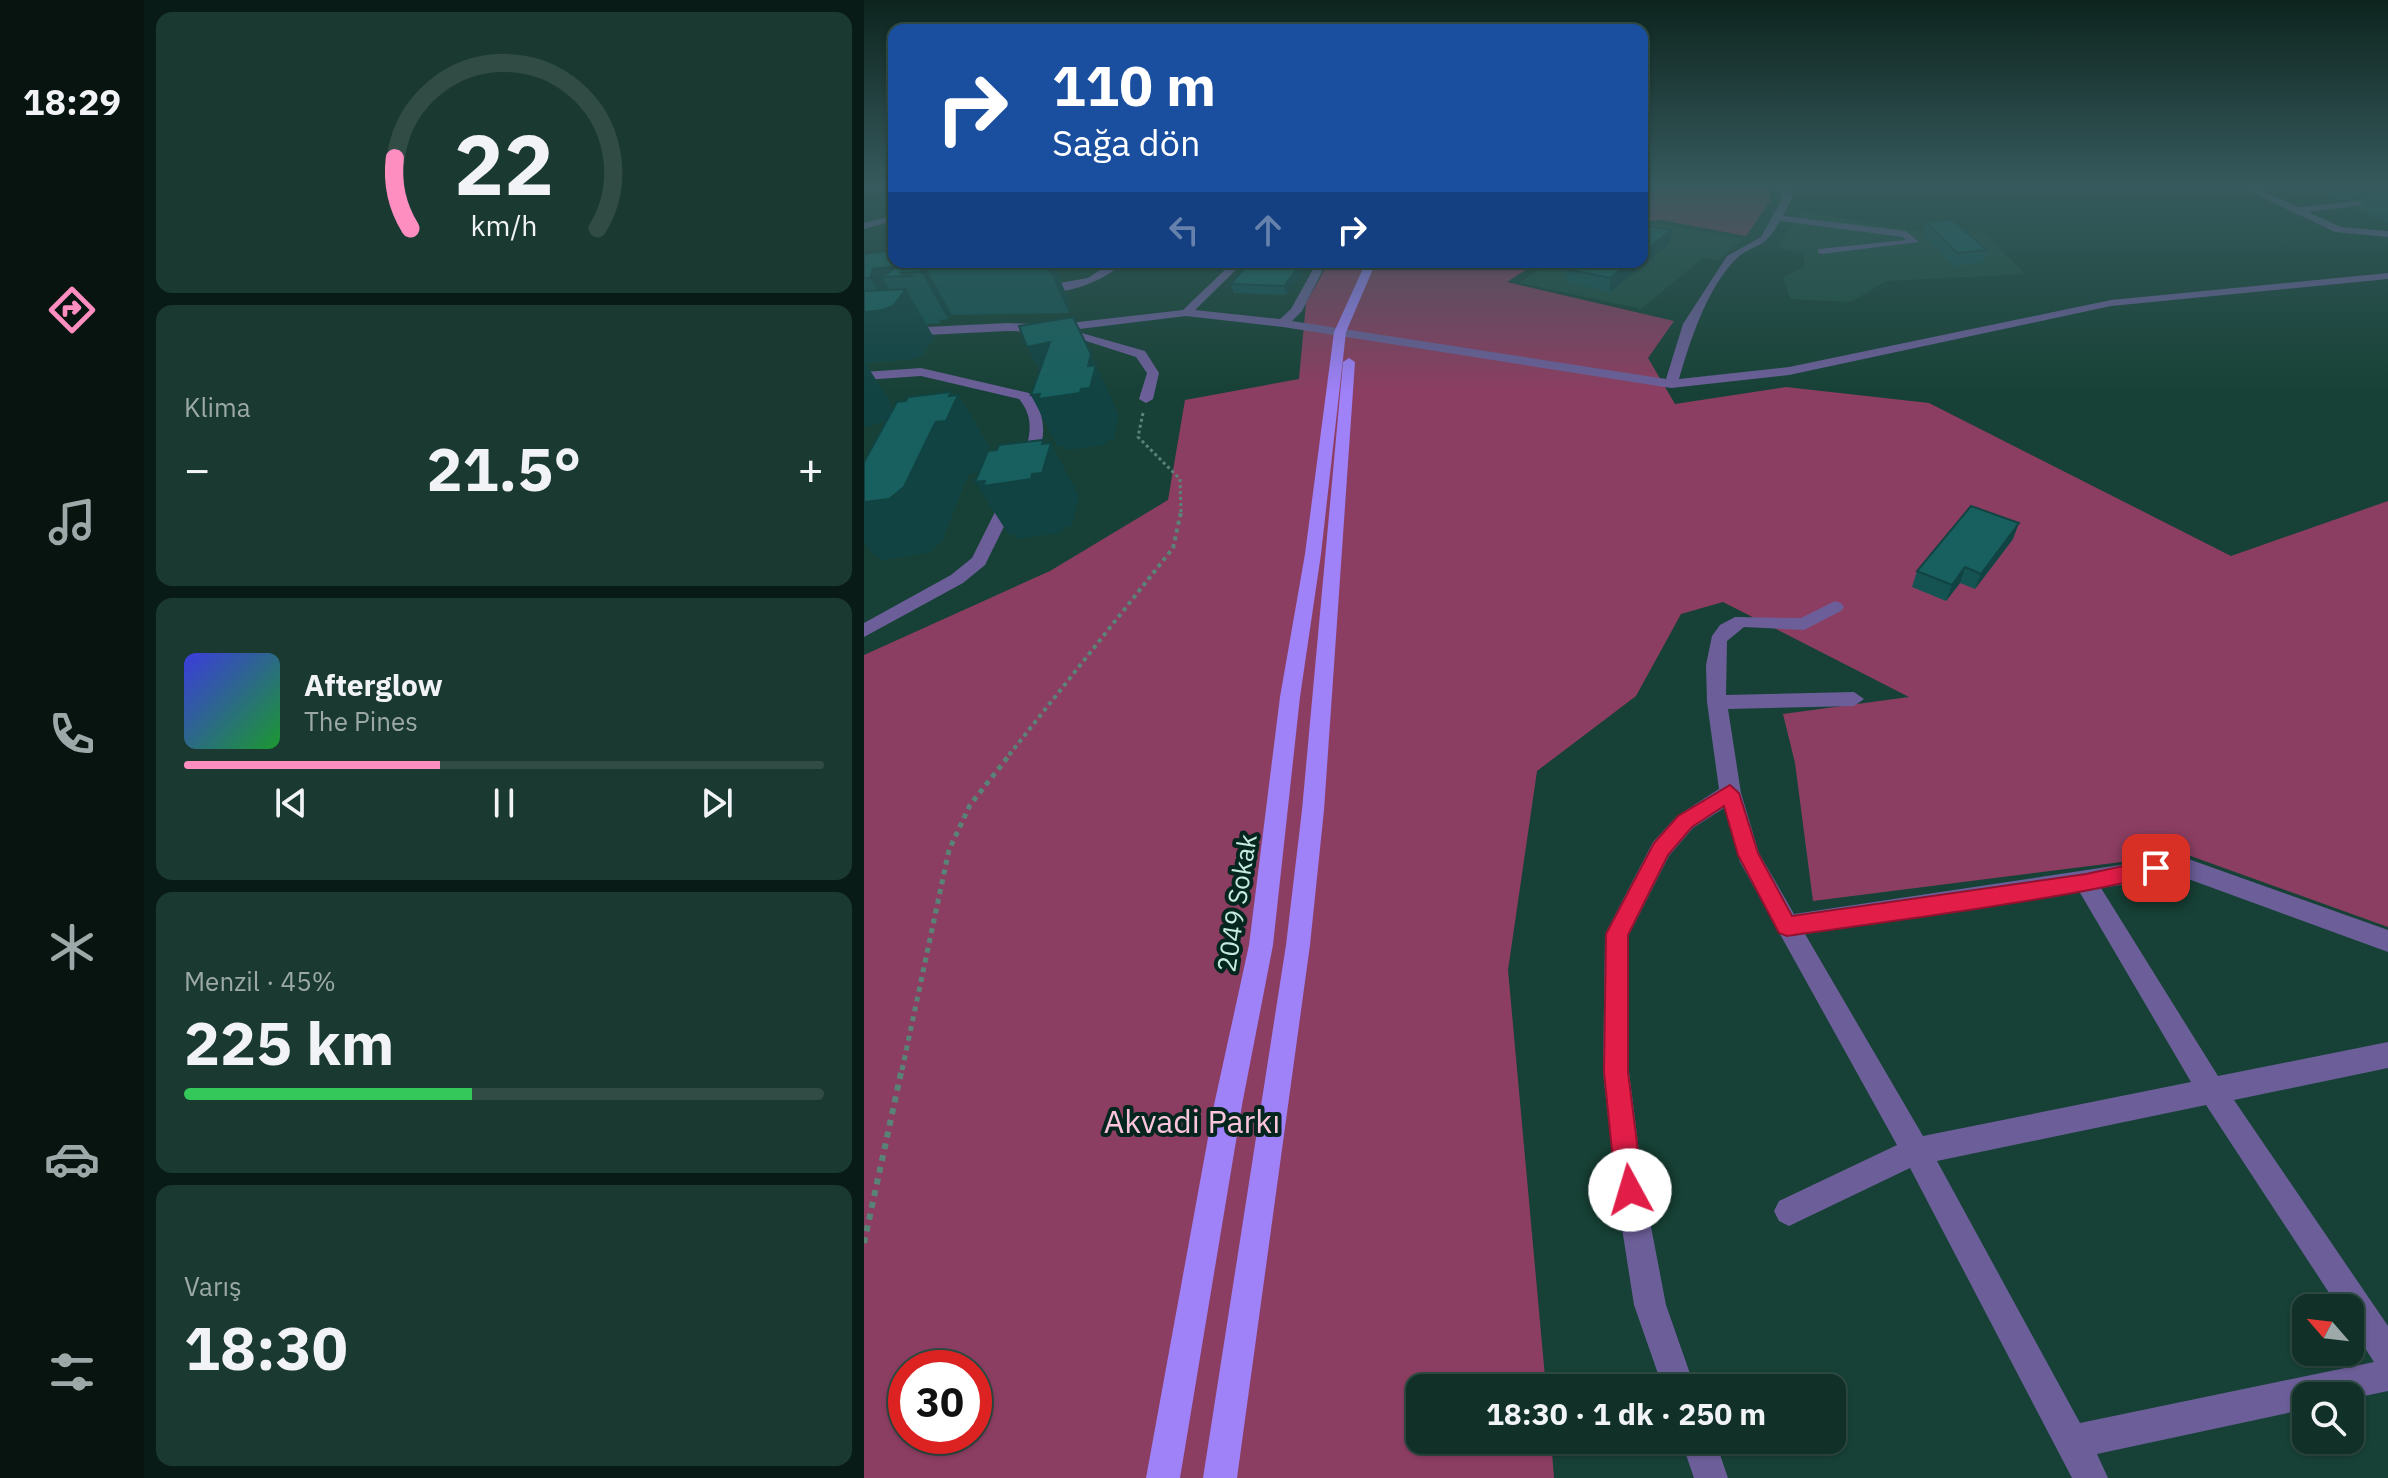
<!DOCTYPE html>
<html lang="tr">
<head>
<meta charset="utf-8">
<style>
  :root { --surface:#113128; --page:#1a3930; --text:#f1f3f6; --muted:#9ca9a8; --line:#304c45; --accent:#fd8ebf }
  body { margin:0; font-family:"IBM Plex Sans",sans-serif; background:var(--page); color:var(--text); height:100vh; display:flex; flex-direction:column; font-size:30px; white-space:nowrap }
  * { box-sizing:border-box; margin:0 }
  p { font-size:26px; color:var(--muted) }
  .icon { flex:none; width:44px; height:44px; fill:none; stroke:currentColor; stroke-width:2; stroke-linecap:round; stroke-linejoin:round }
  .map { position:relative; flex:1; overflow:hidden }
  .drawer { display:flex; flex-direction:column; gap:12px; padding:12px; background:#091b16; width:720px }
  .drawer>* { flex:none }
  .guide { position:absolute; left:24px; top:24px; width:760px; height:244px; border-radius:16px; box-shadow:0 2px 6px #0004,0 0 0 2px var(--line); background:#1a4fa0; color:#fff; overflow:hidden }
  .needle { width:52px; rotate:298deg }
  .fabs { position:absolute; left:1428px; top:1294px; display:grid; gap:16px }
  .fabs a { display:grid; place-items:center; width:72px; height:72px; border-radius:16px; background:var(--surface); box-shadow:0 2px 6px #0004,0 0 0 2px var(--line); font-size:40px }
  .speed { position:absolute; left:24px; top:1350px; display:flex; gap:16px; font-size:40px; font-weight:700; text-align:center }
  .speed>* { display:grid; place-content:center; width:104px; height:104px; border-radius:50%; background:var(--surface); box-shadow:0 2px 6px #0004,0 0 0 2px var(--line); line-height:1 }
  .speed .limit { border:12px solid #d22; background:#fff; color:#111 }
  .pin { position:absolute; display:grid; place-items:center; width:68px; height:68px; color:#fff; margin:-34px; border-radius:16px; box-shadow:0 4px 12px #0006 }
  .me { position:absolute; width:88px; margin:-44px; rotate:354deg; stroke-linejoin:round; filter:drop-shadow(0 0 6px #0008) }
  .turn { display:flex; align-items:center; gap:28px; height:168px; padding:0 32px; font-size:36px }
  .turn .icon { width:104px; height:104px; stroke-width:2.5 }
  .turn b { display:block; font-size:56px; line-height:68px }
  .lanes { display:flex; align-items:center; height:76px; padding:0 32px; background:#0003; justify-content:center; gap:40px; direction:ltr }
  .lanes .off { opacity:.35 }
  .big { font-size:60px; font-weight:700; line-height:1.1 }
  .drawer .card { flex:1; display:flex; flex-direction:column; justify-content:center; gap:12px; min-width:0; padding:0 28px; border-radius:16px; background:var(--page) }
  .drawer .dial { align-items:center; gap:0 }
  .dial svg { height:208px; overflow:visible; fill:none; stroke:var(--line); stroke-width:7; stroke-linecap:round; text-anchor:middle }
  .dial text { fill:var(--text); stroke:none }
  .song { display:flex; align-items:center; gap:24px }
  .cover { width:96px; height:96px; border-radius:12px; background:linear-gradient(135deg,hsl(240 70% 55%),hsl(130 70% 35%)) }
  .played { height:8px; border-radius:4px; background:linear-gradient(90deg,var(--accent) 40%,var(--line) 40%) }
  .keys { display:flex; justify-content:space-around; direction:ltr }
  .heat { display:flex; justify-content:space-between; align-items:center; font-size:44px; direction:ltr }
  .charge { height:12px; border-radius:6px; background:linear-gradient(90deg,#34c759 45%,var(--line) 0) }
  .trip { position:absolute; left:542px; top:1374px; width:440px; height:80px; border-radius:16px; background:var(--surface); box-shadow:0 2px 6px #0004,0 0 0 2px var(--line); font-weight:700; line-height:80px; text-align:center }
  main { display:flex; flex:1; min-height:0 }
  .menu { display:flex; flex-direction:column; width:144px; justify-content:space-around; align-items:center; background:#071410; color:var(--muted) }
  .menu .icon { width:56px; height:56px }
  .menu .on { color:var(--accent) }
  .menu b { font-size:36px; color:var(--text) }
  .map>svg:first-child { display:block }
  .built { fill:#1e4e41 }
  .green { fill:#8c3e62; fill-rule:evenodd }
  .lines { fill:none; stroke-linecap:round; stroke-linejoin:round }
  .path-far4 { stroke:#5a8377; stroke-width:2; stroke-dasharray:2 2; stroke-linecap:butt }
  .path-far3 { stroke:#5a8377; stroke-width:3; stroke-dasharray:3 3; stroke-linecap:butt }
  .path-far2 { stroke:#5a8377; stroke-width:4; stroke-dasharray:4 4; stroke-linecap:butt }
  .path-far1 { stroke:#5a8377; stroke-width:5; stroke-dasharray:5 5; stroke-linecap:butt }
  .path { stroke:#5a8377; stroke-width:6; stroke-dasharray:6 6; stroke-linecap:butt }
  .minor { fill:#6c5f99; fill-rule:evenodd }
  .major { fill:#9f81f8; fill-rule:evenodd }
  .wall { fill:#155352 }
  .shaded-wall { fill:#114342 }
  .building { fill:#18605f; stroke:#114342; stroke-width:2 }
  .route { fill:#e11d48; stroke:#92132f; stroke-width:2 }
  .labels { text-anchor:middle; stroke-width:8; stroke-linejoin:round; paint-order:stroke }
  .street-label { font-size:26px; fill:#c6ebdf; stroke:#04261e }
  .near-park-label { font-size:32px; fill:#fcc5db; stroke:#04261e }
</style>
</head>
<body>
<main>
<nav class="menu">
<b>18:29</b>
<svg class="icon on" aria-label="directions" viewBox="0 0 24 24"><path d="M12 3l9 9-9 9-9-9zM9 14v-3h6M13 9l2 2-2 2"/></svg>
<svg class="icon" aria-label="music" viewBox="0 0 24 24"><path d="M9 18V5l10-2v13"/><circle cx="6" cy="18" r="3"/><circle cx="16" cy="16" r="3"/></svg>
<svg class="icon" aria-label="phone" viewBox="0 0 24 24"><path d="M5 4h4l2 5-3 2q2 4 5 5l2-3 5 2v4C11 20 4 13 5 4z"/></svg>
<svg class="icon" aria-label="climate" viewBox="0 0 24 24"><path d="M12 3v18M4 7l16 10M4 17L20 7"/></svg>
<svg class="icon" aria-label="car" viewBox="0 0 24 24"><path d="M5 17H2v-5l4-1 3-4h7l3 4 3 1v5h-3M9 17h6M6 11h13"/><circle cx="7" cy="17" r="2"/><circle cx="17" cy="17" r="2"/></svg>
<svg class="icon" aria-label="filters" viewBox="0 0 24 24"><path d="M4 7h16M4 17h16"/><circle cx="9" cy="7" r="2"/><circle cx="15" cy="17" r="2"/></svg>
</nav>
<section class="drawer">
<div class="card dial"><svg viewBox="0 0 100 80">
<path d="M14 69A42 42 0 1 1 86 69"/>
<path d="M14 69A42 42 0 0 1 8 42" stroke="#fd8ebf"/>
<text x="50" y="56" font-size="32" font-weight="700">22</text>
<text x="50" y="72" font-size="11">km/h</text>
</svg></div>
<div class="card"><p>Klima</p>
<div class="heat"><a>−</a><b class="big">21.5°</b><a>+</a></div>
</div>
<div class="card">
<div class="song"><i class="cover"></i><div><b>Afterglow</b><p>The Pines</p></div></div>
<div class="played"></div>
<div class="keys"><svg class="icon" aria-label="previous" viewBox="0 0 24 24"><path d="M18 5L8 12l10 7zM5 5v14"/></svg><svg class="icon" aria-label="pause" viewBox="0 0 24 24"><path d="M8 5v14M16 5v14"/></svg><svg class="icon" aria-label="next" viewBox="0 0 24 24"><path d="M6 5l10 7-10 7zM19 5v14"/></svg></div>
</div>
<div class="card"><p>Menzil · 45%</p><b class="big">225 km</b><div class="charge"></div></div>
<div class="card"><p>Varış</p><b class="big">18:30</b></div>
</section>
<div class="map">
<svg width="1524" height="1478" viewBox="0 0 1524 1478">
  <rect width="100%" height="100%" fill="#174136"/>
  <g class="built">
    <path d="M938,211L1045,230L1121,234L1161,274L1022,281L987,302L926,299L919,277L941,267L939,253L913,247Z"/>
    <path d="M793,223L879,239L855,260L839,258L777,309L655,283L686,262H778V224Z"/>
  </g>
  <g class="green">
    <path d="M778,186H903L907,200L882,236L797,220L778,222Z"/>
    <path d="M465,262H674L643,282L810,321L784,358L811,404L922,387L1065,403L1367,556L1524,501V927L1321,854L949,901L931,763L919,714L1045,697L859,602L817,614L772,696L673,771L644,970L682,1388H556V1440H687L690,1478H0V655L186,571L304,500L321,400L435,379L442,303ZM42,1368H110V1436H42Z"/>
  </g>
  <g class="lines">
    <path class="path-far4" d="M0,190L30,187"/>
    <path class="path-far3" d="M279,413L274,437L316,479L317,514"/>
    <path class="path-far2" d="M145,755L309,548L317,512"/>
    <path class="path-far1" d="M38,1070L85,850L106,805L147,753"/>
    <path class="path" d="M0,1243L38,1068"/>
    <g class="minor">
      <path d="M914,186H923L929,197L919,216L1042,231L1055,242L958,254L954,253V249L1042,240L1039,237L916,221C899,253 888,242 870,261C842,291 826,341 815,379L925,367L1247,300L1524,273V279L1247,306L925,375L807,388L419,327L322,316L207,330L281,351L295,373L289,399L282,403L275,399L283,373L272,357L194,332L144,331L0,338V330L144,323L188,325L319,310L369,262H380L331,310L416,319L427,309L453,262H463L438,311L428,321L802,379L819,324L863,256L897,237L919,197Z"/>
      <path d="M1388,186L1434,207L1514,199L1511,204L1444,212L1477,227L1524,231V237L1471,232L1385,191Z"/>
      <path d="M30,215V221L0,229V223Z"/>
      <path d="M248,262H259C244,281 189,301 167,288L224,278Z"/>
      <path d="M57,368L165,393C185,417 182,443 167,469L155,466C165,443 173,420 155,399L57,376L0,380V372Z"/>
      <path d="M146,493L154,498L121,565L99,583L0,637V623L87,575L108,558L138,498Z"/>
      <path d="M971,601L977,603L980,607L977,611L940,630L880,627L863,641L862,695L990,692L1000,699L990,706L864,709L877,793L895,853L930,914L1316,856L1524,930V952L1316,876L1237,888L1354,1076L1524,1042V1068L1370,1100L1524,1326V1391L1486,1399V1396H1442V1409L1233,1454L1244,1478H1208L1046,1168L925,1226L915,1221L910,1211L915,1201L1033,1145L876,862L860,808L829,828L805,856L765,935V1072L780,1190L802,1305L831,1388H799L770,1305L752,1190L739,1072L741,934L789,842L813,816L855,789L843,702L842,665L848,636L856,625L871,617L937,618ZM1215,891L1327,1082L1059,1136L941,934ZM1342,1105L1475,1308H1486V1325L1510,1362L1216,1423L1073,1161Z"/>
      <path d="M817,1440H851L864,1478H830Z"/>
    </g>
    <g class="major">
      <path d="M502,262H512L482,332L457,554L436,697L409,945L378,1105L316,1478H282L350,1105L385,945L416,697L441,554L470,332Z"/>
      <path d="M485,358L491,362L460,810L446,945L373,1478H339L422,945L438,810L479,362Z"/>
    </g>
  </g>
  <g class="wall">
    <path d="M1466,186H1524V223L1494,209L1500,198L1474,200L1462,194Z"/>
    <path d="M1062,222L1123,250L1119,263L1089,266L1059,234Z"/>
    <path d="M806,243L746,292L703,282L702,269Z"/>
    <path d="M0,254L30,262H188L204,298L205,313L88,315L84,319L75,320L77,323L62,324L70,338L59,355L49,359L1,363L24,398L28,411L42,401L87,392L89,395H94L125,446L102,479L78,541L64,553L17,560L13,555H10L22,421L0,427Z"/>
    <path d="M444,266L422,295L370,293L367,284Z"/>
    <path d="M1149,539L1111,589L1096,583L1082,601L1048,587L1053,571Z"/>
  </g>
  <g class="shaded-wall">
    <path d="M807,230L806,243L746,292V278L766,262H778V253Z"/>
    <path d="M183,262H188L204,298L205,313L183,266Z"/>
    <path d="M438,262H443L444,266L422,295L420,286Z"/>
    <path d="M34,266L18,277L33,302L42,289L70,338L59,355L49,359L1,363L24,398L31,419L0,427V312L25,308L6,278L9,269Z"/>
    <path d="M62,268L88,315L84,319L57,272Z"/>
    <path d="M186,342L224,366L227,354L255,415L250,440L242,441L241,445L202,450L199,446L194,447L167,395L176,394L189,397L163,347Z"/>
    <path d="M87,392L91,400L94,395L125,446L114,473L106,474L102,479L78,541L64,553L17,560L13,555H10L0,543V502L69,427Z"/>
    <path d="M179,440L185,450L187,443L215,496L208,526L199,528L197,533L153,539L150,535H145L111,482L121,481L178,444Z"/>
    <path d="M1155,523L1149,539L1111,589L1117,574Z"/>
    <path d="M1101,567L1096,583L1082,601L1088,585Z"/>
  </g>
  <g class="building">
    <path d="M1508,186H1524V193Z"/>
    <path d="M1088,220L1123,250L1093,253L1062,222Z"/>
    <path d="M778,225L807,230L778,253Z"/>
    <path d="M30,250V262H37V264L40,262H183V266L62,268L57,272L36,273L49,276L18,277L34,266L9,269L6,278H0V254Z"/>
    <path d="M386,262H438L420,286L367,284Z"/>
    <path d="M712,262H766L746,278L702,269Z"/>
    <path d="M42,289L29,306L19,310L0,312V291Z"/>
    <path d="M209,317L227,354L224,366L232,365L226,388L217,389L216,393L174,399L176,394L167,395L186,342L163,347L155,326Z"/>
    <path d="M87,392L85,396L94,395L82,421L72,422L69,427L40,487L25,499L0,502V462L33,402L42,401L44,397Z"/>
    <path d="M179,440L178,444L187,443L178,473L168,474L167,479L119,486L121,481L111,482L124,451L133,450L135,445Z"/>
    <path d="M1107,506L1155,523L1117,574L1101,567L1088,585L1053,571Z"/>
  </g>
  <linearGradient id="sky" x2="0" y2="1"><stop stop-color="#0d241e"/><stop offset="0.47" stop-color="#365a5d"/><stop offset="1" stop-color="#365a5d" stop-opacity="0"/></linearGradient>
  <rect width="1524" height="393" fill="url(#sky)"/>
  <path class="route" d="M866,785L875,793L894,853L928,916L1222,874L1292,859L1302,868C1292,888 968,929 923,936L915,933L874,855L860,806L828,827L804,855L764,935V1072L779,1190L775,1199L766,1203L756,1199L752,1190L740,1072L742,934L790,843L814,816Z"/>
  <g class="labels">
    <g class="street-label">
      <text transform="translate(373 903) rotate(-81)" y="9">2049 Sokak</text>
    </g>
    <g class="near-park-label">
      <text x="328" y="1133">Akvadi Parkı</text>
    </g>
  </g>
</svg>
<div class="fabs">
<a><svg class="needle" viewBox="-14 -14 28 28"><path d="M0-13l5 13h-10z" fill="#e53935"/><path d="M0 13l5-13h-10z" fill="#9ca9a8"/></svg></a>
<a><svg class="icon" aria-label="search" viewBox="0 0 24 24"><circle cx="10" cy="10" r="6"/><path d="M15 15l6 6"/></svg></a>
</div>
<div class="speed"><div class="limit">30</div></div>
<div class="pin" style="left:1292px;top:868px;background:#d93025"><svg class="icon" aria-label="arrive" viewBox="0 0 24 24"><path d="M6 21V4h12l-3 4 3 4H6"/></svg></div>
<svg class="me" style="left:766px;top:1190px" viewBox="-20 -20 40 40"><circle r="19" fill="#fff"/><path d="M0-13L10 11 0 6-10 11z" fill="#e11d48"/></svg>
<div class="trip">18:30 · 1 dk · 250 m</div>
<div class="guide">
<div class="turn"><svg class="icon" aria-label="right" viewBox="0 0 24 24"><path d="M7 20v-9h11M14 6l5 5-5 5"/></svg><div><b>110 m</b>Sağa dön</div></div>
<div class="lanes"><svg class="icon off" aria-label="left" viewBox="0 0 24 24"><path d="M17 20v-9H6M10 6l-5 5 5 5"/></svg><svg class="icon off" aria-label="ahead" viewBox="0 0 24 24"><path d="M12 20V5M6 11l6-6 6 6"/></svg><svg class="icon" aria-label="right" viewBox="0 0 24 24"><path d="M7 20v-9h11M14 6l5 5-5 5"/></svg></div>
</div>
</div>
</main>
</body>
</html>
